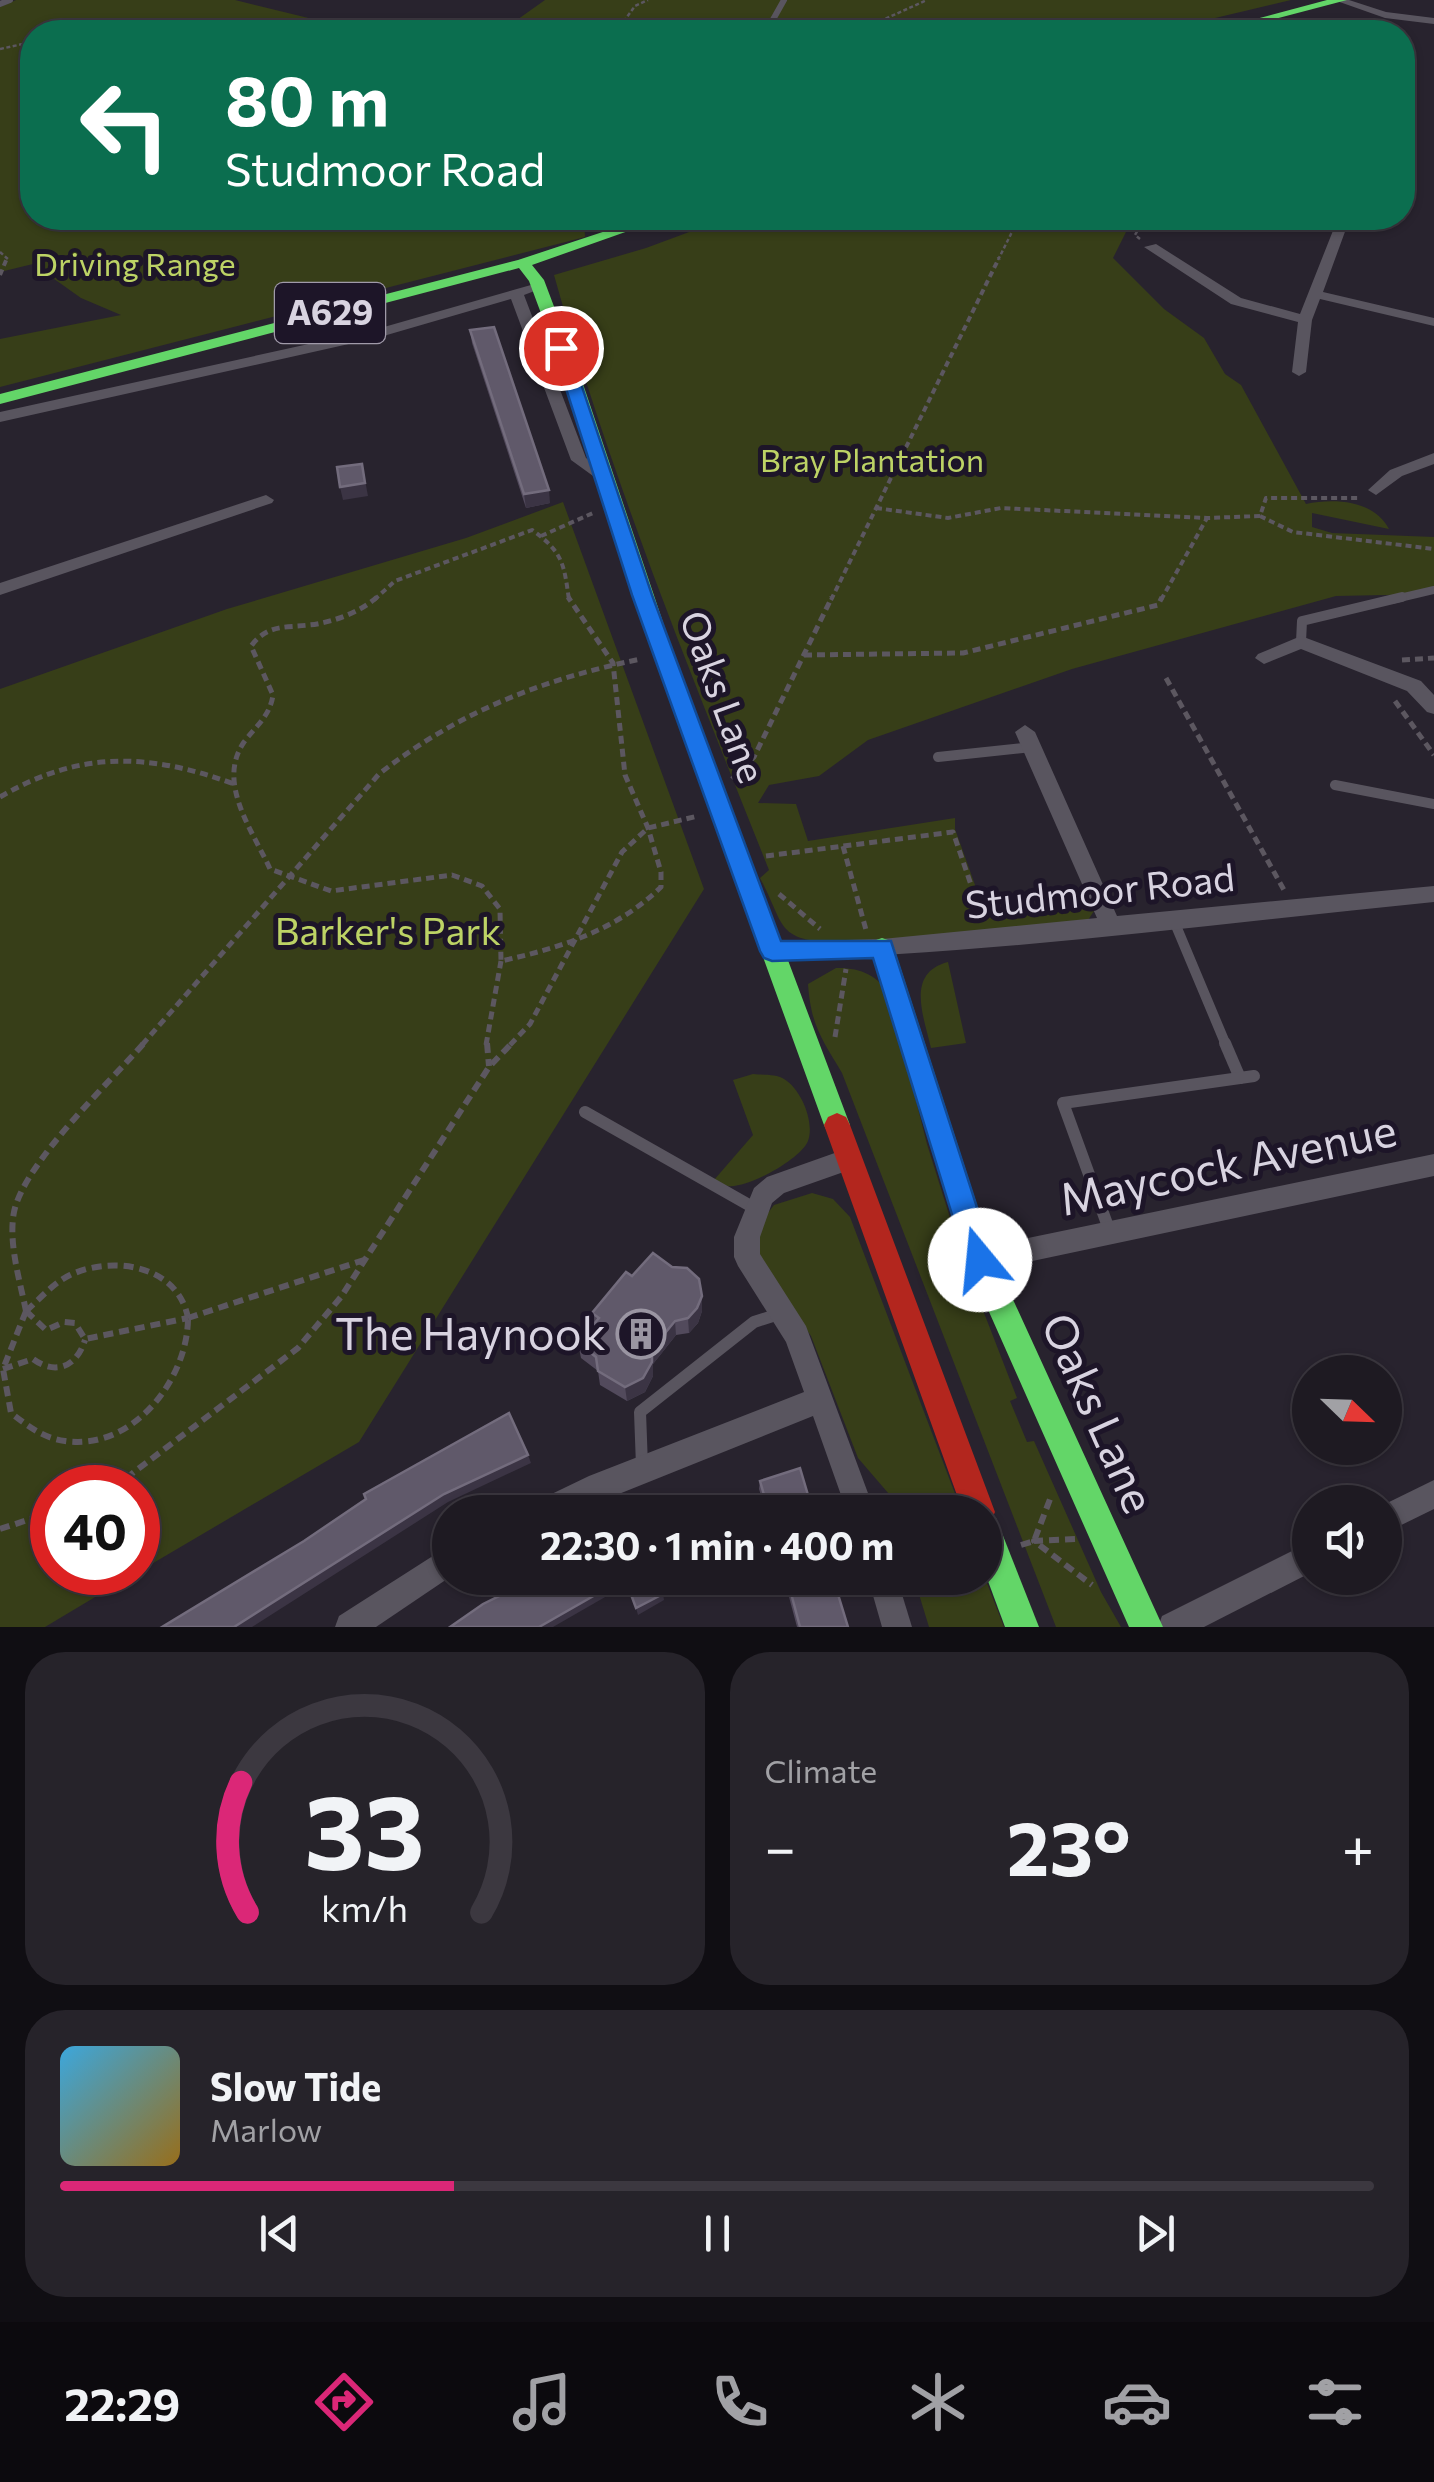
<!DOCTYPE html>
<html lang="en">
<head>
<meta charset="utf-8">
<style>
  :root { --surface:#1e1a22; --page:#26232a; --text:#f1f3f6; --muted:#a1a1a5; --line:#3c3840; --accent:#db2777 }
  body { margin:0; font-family:Commissioner,sans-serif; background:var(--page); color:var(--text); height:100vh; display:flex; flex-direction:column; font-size:38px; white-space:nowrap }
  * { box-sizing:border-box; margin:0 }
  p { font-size:32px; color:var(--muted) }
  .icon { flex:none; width:55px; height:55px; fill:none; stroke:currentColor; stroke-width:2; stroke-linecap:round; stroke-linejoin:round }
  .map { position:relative; height:1627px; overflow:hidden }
  .side { display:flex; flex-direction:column; gap:25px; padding:25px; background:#100e13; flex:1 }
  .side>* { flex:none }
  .banner { position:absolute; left:20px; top:20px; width:1395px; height:210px; border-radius:40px; box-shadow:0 2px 8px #0004,0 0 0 2px var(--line); background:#0b6e4f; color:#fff; overflow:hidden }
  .needle { width:65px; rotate:113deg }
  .tools { position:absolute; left:1292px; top:1355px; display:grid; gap:20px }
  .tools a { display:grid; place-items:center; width:110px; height:110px; border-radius:50%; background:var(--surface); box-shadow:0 2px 8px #0004,0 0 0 2px var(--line); font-size:50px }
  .speed { position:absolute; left:30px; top:1465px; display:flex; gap:20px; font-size:50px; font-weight:700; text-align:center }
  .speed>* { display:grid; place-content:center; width:130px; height:130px; border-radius:50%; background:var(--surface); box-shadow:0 2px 8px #0004,0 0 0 2px var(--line); line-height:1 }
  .speed .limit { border:15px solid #d22; background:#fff; color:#111 }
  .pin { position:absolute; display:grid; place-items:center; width:85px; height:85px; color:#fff; margin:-42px; border:5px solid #fff; border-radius:50%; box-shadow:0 2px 10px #0007 }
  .me { position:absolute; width:110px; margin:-55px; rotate:343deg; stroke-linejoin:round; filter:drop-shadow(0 0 8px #0008) }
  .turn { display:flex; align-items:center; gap:35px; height:210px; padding:0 40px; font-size:45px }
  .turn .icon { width:130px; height:130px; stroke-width:2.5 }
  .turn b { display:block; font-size:70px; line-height:85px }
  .big { font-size:75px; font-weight:700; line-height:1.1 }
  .side .card { flex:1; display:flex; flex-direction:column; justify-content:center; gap:15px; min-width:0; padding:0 35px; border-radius:40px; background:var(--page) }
  .side .dial { align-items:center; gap:0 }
  .dial svg { height:260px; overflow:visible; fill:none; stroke:var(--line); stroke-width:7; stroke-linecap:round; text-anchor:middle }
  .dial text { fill:var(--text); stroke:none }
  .song { display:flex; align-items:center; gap:30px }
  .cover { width:120px; height:120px; border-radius:15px; background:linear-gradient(135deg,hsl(200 70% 55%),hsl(40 70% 35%)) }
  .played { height:10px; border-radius:5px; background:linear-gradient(90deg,var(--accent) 30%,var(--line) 30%) }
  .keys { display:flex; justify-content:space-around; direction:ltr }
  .heat { display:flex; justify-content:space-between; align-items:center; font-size:55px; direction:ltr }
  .side .tiles { flex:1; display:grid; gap:25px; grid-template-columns:1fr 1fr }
  .card:last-child { grid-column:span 2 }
  .trip { position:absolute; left:432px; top:1495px; width:570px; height:100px; border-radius:50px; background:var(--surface); box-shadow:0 2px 8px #0004,0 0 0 2px var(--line); font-weight:700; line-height:100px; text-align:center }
  .tab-bar { display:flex; height:160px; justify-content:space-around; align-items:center; background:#0c0a0e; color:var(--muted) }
  .tab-bar .icon { width:70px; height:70px }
  .tab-bar .active { color:var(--accent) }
  .tab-bar b { font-size:45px; color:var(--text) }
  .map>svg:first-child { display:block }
  .green { fill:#373e18 }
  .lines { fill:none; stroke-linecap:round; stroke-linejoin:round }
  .path-far3 { stroke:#5c5760; stroke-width:2.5; stroke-dasharray:4 2.5; stroke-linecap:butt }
  .path-far2 { stroke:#5c5760; stroke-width:4; stroke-dasharray:6 4; stroke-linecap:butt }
  .path-far1 { stroke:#5c5760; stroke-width:5; stroke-dasharray:8 5; stroke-linecap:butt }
  .path { stroke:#5c5760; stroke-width:6; stroke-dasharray:10 6; stroke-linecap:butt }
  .lane-far3 { stroke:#59555f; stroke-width:6 }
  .lane-far2 { stroke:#59555f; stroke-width:8 }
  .lane-far1 { stroke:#59555f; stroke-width:10 }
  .lane { stroke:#59555f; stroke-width:12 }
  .street { fill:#59555f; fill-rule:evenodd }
  .fast { fill:#63d668; fill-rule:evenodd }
  .jam { fill:#b3261e; fill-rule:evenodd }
  .wall { fill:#524a5c }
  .shaded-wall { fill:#3b3444 }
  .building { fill:#60596a; stroke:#736c7d; stroke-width:2.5 }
  .route { fill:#1a73e8; stroke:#114b97; stroke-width:2.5 }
  .labels { text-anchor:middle; stroke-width:10; stroke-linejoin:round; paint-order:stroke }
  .far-park-label { font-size:32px; fill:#bdd365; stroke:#1d1528 }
  .shield { fill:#1d1528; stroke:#a09aa9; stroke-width:2.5 }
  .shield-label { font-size:35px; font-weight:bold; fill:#d8d3e0 }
  .street-label { font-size:38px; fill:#d8d3e0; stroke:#1d1528 }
  .park-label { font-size:38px; fill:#bdd365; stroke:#1d1528 }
  .near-street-label { font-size:45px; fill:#d8d3e0; stroke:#1d1528 }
  .near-poi-label { font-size:45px; fill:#d8d3e0; stroke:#1d1528; text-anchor:end }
</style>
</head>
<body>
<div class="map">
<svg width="1434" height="1627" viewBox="0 0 1434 1627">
  <rect width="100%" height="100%" fill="#28232e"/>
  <g class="green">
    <path d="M16,0H235L366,32H32V218H584L585,237L0,387V339L121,315L81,298L33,264L0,272V7Z"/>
    <path d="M545,0H1291L1211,19L1180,32H500Z"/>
    <path d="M727,218H1133L1113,258L1164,309L1204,338L1225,374L1241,385L1306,504C1334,498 1374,500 1389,529L1312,513V527L1332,533L1434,537V594L1336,596L1072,669L868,740L819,776L769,785L758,803L796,804L808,841L955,818V829L985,913C1025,911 1062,926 1083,883L1094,911L1088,920L1079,924L837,943C775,940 786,927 760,878L769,870C691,675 611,478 554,275L646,248Z"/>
    <path d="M563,502L704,889L359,1442L138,1572V1488H52V1572H137L45,1627H0V689L227,609L466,538Z"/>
    <path d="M948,962L966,1043L931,1048C924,1017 905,973 948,962Z"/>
    <path d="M836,968C858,967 879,975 889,995L927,1144L962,1256L1017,1398L1010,1401L1027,1442L1034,1441L1101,1592L1121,1627H1056L842,1073C822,1039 811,1026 808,984Z"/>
    <path d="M753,1074C762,1075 776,1074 784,1079C801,1089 815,1122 808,1141C801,1159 747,1189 728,1186C723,1185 719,1182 714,1180L753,1135L733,1080Z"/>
    <path d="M812,1193L833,1199L850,1217L962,1512H895L889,1494L858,1458L811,1336L765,1269L756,1245L761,1222L774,1205Z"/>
    <path d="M914,1578H985L1004,1627H929Z"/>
  </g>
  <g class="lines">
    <g class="path-far3">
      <path d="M790,28L826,32"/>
      <path d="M71,32L165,26L222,32"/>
      <path d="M616,32L635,6L648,0"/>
      <path d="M856,32L927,0"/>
      <path d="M0,49L32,42"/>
      <path d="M1061,218L1139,228"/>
      <path d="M1140,239L1135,235L1145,218"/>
      <path d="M0,252L9,260"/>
      <path d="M998,260L1019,218"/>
    </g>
    <g class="path-far2">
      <path d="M0,275L7,258"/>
      <path d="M876,508L948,518L1001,508L1207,518L1260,516L1266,498H1361"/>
      <path d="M1260,516L1293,532L1434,549"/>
      <path d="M541,536L593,513"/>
      <path d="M374,600L395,581L532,530C563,552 564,564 569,600"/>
      <path d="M831,600L999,258"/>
      <path d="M1161,600L1207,518"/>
    </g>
    <g class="path-far1">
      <path d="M377,597C361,612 331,623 309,625C284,628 268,624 251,646L273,695C270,716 256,726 244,742C216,783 253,831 270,869L331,891L452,875L482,886L500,909L501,961C560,948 617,930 661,887V872L648,828L625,775L613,663L568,597"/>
      <path d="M804,655L963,653L1158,605L1162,597"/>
      <path d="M1402,660L1434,658"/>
      <path d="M1166,678L1284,890"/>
      <path d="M1395,701L1434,755"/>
      <path d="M732,779L754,757L832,597"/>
      <path d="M0,797C80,750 149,753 234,784"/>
      <path d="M843,846L866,930"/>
      <path d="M766,856L953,832L982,917"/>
      <path d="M779,894L820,929"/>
      <path d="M835,1037L846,969"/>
      <path d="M142,1045L379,774C458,712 543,679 641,659"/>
      <path d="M486,1045L501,961"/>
      <path d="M510,1045L530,1024L622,852L648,828L698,816"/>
    </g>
    <g class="path">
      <path d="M487,1043L489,1066"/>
      <path d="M26,1311L46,1330L64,1322L75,1323L85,1339L188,1318"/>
      <path d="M26,1311L3,1369L11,1413C28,1426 43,1438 65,1441C133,1451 188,1379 188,1318"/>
      <path d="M26,1311C20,1281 8,1243 14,1212C24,1163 110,1082 144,1043"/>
      <path d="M26,1311C40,1299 53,1283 70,1275C113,1255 178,1265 188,1318"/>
      <path d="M188,1318L364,1260"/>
      <path d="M3,1369L33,1359C56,1376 77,1366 85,1340"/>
      <path d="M113,1488L298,1348L341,1297L489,1067L512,1043"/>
      <path d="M0,1529L52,1512"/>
      <path d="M1075,1539L1034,1541L1092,1585"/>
      <path d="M1021,1545L1034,1541L1052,1494"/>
    </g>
    <g class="lane-far3">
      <path d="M0,4L10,0"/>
      <path d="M766,32L784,0"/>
      <path d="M607,218V235"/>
    </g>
    <path class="lane-far2" d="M1391,600L1434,590"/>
    <g class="lane-far1">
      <path d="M1301,642L1302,621L1402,597"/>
      <path d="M938,757L1032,747"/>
      <path d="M1335,785L1434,804"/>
      <path d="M1174,921L1226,1045"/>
    </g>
    <g class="lane">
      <path d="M1225,1043L1240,1078"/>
      <path d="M585,1112L756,1209"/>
      <path d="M1110,1232L1063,1103L1254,1076"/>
      <path d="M642,1466L640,1412L754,1322L782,1313"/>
    </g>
    <g class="street">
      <path d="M1334,0H1349L1386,12L1434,18V24L1385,18Z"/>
      <path d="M1235,21L1261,30L1262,32H1249L1231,26L1230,24Z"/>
      <path d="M1361,21L1366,24L1365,26L1344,32H1329Z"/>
      <path d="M1338,218H1350L1323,292L1434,318V326L1320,299L1312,320L1306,372L1299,376L1292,372L1298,322L1231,304L1144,247L1156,244L1241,298L1300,314Z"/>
      <path d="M538,283L545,287L524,295L586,458L612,475V481H600L571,460L511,299L380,337L0,422V412L377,329Z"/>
      <path d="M1434,453V464L1402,476L1376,495L1368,490L1390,470Z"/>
      <path d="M266,495L274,500L272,503L0,595V583Z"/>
      <path d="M1301,636L1421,681L1434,695V714L1427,712L1407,691L1301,649L1264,664L1255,658L1258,654Z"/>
      <path d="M1025,725L1035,732L1117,916L1434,886V902C1213,924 994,954 772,960L764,957L761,951L764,945L772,942L882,939L1097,918L1015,732Z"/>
      <path d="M846,1149L855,1152L858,1160L855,1168L784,1193L772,1203L760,1237V1254L806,1326L875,1512H847L813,1416L574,1512H531L535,1502L589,1476L804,1392L786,1342L738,1266L734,1257V1237L754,1188L767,1177Z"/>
      <path d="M1434,1154V1176L980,1272L971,1269L967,1260L971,1251L980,1248Z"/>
      <path d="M1434,1480V1509L1385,1533V1504Z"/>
      <path d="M1310,1542V1573L1204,1627H1158L1162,1616Z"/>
      <path d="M450,1545V1577L376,1627H335L339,1616Z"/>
      <path d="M868,1578H897L912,1627H882Z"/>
    </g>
    <g class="fast">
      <path d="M1327,0H1347L1225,32H1207Z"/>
      <path d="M645,218H665L532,265L544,280L581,378L681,676L850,1125L846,1133L837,1137L828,1133L824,1125L661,676L565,378L529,281L519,268L0,404V394L518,260Z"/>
      <path d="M882,938L891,941L894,948L994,1258L1163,1627H1129L966,1260L870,948L873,941Z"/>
      <path d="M985,1513L996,1518L1039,1627H1005L985,1573Z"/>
    </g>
    <path class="jam" d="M837,1113L846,1117L850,1125L995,1512L990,1523L985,1526V1512H963L824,1125L828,1117Z"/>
  </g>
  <g class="wall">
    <path d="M470,330L550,503L526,508L472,343Z"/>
    <path d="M632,1276L702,1296V1311L698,1323L689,1333L676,1335L653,1364V1376L645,1392L627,1401L600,1385L598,1371L581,1358L578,1343L594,1324L592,1313Z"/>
    <path d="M760,1481L813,1512H766L759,1489Z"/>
    <path d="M784,1578H833L848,1627H797Z"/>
  </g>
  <g class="shaded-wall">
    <path d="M362,464L368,496L343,500L340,487Z"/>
    <path d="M549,490L550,503L526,508L524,494Z"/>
    <path d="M702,1296V1311L698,1323L689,1333L688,1318Z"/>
    <path d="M675,1321L676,1335L653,1364V1376L645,1392L627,1401L625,1387L652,1349Z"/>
    <path d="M528,1455L531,1463L448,1502L252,1627H234L444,1494Z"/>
    <path d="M625,1578L626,1585L553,1627H539Z"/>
    <path d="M663,1594L664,1600L638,1615L636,1608Z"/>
  </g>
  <g class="building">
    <path d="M494,327L549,490L524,494L470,330Z"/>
    <path d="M362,464L365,483L340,487L337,467Z"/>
    <path d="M653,1253L672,1267L687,1268L699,1279L702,1296L697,1308L688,1318L675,1321L652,1349V1362L643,1378L625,1387L598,1371L596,1357L578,1343L599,1318L592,1313L626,1272L632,1276Z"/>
    <path d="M509,1413L528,1455L444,1494L234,1627H162L304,1541L366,1499L364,1494Z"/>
    <path d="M800,1468L813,1512H769L760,1481Z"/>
    <path d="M536,1578H656L663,1594L636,1608L625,1578L539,1627H450L483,1604Z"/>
    <path d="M787,1578H833L848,1627H800Z"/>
  </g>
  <path class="route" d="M561,343L569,348L652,595L781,941H891L994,1260L990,1270L980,1274L970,1270L966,1260L873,958L772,961L764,958L760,951L632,595L553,348Z"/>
  <defs>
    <g id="building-ring" transform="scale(2.5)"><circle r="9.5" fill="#1d1528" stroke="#9a95a2" stroke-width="1.5"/><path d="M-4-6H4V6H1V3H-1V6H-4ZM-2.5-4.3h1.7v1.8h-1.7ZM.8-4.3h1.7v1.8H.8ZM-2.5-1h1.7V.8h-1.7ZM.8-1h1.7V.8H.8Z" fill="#9a95a2"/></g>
  </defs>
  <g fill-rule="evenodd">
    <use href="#building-ring" x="641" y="1334"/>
  </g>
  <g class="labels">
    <g class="far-park-label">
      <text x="135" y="276">Driving Range</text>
      <text x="872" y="472">Bray Plantation</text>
    </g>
    <rect class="shield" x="275" y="283" width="110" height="60" rx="8"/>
    <g class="shield-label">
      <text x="330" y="325">A629</text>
    </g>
    <g class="street-label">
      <text transform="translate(722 697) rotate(70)" y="13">Oaks Lane</text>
      <text transform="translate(1100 892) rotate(-6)" y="13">Studmoor Road</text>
    </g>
    <g class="park-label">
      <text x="388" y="945">Barker's Park</text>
    </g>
    <g class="near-street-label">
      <text transform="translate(1228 1165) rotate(-12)" y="16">Maycock Avenue</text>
      <text transform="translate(1098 1413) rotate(66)" y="16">Oaks Lane</text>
    </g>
    <g class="near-poi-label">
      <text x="606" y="1350">The Haynook</text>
    </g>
  </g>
</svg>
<div class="tools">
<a><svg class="needle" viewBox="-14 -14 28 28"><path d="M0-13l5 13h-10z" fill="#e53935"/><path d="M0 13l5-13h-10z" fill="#a1a1a5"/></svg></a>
<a><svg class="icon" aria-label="sound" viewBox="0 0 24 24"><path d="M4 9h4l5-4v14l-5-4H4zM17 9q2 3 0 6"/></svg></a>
</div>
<div class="speed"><div class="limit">40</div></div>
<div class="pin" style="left:561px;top:348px;background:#d93025"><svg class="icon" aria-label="arrive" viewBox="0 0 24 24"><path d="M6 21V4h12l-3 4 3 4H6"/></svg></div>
<svg class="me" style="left:980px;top:1260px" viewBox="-20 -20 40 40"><circle r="19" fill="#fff"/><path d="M0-13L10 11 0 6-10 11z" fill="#1a73e8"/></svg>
<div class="trip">22:30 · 1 min · 400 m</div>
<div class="banner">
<div class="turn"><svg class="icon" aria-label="left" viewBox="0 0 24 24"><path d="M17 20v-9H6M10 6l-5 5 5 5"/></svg><div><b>80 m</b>Studmoor Road</div></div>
</div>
</div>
<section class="side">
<div class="tiles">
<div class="card dial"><svg viewBox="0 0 100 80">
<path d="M14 69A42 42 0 1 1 86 69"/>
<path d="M14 69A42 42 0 0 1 12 29" stroke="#db2777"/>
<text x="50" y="56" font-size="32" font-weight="700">33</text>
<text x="50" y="72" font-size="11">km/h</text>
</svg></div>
<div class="card"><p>Climate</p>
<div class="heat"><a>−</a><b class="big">23°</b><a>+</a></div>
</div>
<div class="card">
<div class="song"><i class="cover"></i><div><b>Slow Tide</b><p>Marlow</p></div></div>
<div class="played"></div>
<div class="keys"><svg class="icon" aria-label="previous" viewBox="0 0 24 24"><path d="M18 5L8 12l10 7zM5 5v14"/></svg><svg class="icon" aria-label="pause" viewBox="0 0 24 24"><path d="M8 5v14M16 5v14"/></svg><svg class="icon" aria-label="next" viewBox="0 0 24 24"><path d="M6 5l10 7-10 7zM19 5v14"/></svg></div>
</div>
</div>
</section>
<nav class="tab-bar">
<b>22:29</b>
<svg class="icon active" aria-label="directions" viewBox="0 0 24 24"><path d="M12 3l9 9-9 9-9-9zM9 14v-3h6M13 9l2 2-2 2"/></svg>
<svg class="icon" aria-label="music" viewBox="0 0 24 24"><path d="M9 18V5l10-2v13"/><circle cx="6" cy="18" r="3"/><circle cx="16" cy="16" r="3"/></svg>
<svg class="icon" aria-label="phone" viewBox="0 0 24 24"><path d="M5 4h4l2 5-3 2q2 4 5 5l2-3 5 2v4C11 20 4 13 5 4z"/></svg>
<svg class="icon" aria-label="climate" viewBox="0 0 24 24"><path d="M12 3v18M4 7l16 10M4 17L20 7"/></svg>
<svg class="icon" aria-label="car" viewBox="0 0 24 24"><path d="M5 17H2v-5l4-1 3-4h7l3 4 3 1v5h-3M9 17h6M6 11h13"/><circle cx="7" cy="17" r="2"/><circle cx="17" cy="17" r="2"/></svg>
<svg class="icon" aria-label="filters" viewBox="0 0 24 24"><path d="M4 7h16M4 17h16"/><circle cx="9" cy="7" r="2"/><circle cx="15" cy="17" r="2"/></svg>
</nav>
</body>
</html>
